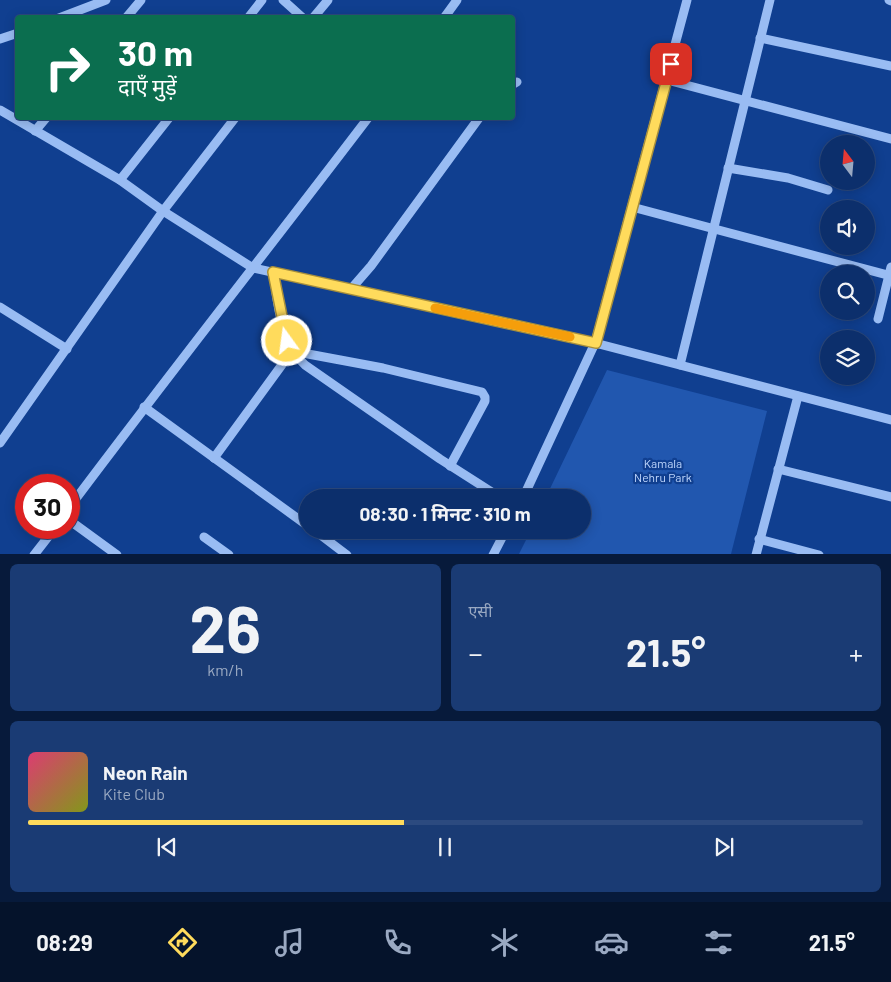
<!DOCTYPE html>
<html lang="hi">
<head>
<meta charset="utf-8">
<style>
  :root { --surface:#0c2f6c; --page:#1a3b74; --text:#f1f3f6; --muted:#9aa9c2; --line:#2c4a7f; --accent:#ffdb5c }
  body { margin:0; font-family:Barlow,"Noto Sans Devanagari",sans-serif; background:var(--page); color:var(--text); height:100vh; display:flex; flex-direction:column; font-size:19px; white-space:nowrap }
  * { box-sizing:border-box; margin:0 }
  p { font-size:16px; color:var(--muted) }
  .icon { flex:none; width:28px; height:28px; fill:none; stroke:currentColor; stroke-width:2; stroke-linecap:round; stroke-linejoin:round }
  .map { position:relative; height:554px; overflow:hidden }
  .drawer { display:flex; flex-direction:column; gap:10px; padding:10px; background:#071a3b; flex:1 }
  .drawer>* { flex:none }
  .guide { position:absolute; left:15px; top:15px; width:500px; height:105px; border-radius:5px; box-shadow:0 2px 12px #0003,0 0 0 1px var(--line); background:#0b6e4f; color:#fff; overflow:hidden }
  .needle { width:32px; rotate:344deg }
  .tools { position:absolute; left:820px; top:135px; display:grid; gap:10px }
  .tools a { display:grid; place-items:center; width:55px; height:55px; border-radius:50%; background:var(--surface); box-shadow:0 2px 12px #0003,0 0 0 1px var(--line); font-size:25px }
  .speed { position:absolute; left:15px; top:474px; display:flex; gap:10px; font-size:25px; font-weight:700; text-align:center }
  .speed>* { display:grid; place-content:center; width:65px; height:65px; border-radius:50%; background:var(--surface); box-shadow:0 2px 12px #0003,0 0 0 1px var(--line); line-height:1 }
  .speed .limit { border:8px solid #d22; background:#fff; color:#111 }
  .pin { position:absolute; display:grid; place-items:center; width:42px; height:42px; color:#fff; margin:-21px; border-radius:10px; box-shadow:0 2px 8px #0006 }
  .me { position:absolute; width:55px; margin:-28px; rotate:346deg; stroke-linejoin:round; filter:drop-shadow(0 0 4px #0008) }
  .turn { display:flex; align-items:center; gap:18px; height:105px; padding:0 20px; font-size:22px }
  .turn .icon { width:65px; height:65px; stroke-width:2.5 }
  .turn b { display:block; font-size:35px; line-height:42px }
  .big { font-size:38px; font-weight:700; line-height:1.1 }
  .drawer .card { flex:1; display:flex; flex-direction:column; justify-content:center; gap:8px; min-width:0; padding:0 18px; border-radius:8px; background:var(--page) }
  .drawer .dial { align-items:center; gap:0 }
  .dial b { font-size:65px; line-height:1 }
  .song { display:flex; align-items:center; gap:15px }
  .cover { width:60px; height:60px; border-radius:8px; background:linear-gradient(135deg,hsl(340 70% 55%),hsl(70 70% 35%)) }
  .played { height:5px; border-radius:2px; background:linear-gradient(90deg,var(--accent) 45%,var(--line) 45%) }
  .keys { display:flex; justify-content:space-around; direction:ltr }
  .heat { display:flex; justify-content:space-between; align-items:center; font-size:28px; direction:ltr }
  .drawer .tiles { flex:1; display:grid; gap:10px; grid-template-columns:1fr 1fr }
  .card:last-child { grid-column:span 2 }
  .trip { position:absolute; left:299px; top:489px; width:292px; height:50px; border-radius:25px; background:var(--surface); box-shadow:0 2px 12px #0003,0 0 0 1px var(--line); font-weight:700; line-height:50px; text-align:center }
  .menu { display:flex; height:80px; justify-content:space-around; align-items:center; background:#05132b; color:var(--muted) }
  .menu .icon { width:35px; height:35px }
  .menu .active { color:var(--accent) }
  .menu b { font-size:22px; color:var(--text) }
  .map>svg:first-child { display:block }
  .green { fill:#2157af }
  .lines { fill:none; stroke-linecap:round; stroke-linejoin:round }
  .minor { stroke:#99bcf3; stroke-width:9 }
  .route-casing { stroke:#a68e3c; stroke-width:12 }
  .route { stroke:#ffdb5c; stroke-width:9 }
  .slow { stroke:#f59e0b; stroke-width:9 }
  .labels { text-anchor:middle; stroke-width:4.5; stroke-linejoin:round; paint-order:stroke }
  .park-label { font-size:12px; fill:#c1d8fe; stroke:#103f90 }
</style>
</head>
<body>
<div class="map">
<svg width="891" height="555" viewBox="0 0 891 555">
  <rect width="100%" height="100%" fill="#103f90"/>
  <path class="green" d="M607,370L767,411L731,554H519L531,530H582V498L546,497Z"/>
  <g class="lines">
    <g class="minor">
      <path d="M283,0L303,18"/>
      <path d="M889,0L891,1"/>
      <path d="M59,18L106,0"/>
      <path d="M126,18L141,0"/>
      <path d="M248,18L262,0"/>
      <path d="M313,18L328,0"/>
      <path d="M444,18L457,0"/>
      <path d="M760,38L891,66"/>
      <path d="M0,39L18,33"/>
      <path d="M667,80L891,139"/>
      <path d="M512,85L517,82"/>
      <path d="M0,110L120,180L163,211L253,268L595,343L891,420"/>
      <path d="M35,131L46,118"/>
      <path d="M728,168L788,178L828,190"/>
      <path d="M120,180L169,118"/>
      <path d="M632,207L891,276"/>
      <path d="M273,272C278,304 280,342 305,365L440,459L501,498"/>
      <path d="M351,289L371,266L479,118"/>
      <path d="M0,307L67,349"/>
      <path d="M878,319L891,267"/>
      <path d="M680,365L770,0"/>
      <path d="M144,407L308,526"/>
      <path d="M0,443L163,211L235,118"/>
      <path d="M214,458L292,351L383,368L482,392L485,397V401L450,466"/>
      <path d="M778,469L891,497"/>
      <path d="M523,498L595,343L687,0"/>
      <path d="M69,508C167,377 269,248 368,118"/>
      <path d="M69,520L117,555"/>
      <path d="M314,530L347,555"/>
      <path d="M204,537L229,555"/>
      <path d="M759,539L819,555"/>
      <path d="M34,555L55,528"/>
      <path d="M493,555L506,530"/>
      <path d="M756,555L798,396"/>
    </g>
  </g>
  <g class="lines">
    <g class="route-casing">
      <path id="route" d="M287,341L273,272L596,343L671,64"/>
    </g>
    <use href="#route" class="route"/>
    <path class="slow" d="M435,308L570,337"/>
  </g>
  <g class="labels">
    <g class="park-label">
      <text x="663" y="468">Kamala<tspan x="663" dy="14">Nehru Park</tspan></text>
    </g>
  </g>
</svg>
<div class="tools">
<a><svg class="needle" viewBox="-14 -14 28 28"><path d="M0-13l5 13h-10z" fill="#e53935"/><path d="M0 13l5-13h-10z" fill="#9aa9c2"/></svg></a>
<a><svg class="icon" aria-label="sound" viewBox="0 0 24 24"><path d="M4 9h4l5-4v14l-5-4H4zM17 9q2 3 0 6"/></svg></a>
<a><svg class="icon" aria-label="search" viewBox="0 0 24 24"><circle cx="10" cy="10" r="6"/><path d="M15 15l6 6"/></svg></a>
<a><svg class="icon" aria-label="layers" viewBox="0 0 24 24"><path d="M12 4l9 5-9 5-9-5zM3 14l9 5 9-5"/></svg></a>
</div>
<div class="speed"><div class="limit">30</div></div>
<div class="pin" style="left:671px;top:64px;background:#d93025"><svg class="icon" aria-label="arrive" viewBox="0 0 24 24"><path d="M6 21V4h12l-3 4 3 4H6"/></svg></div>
<svg class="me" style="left:287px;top:341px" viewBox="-20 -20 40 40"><circle r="17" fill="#ffdb5c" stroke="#fff" stroke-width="3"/><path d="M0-11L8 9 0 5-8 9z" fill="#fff"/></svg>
<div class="trip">08:30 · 1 मिनट · 310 m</div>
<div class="guide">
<div class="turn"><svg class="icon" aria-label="right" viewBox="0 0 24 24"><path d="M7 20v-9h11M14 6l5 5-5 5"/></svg><div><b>30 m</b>दाएँ मुड़ें</div></div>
</div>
</div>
<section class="drawer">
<div class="tiles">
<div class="card dial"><b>26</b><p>km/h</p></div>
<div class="card"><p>एसी</p>
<div class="heat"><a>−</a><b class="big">21.5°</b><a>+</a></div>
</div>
<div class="card">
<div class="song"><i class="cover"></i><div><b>Neon Rain</b><p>Kite Club</p></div></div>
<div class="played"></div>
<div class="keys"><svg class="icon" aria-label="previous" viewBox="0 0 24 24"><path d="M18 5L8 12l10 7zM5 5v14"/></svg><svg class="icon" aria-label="pause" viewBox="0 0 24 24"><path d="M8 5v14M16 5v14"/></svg><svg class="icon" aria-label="next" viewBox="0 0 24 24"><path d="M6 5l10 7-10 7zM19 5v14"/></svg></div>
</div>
</div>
</section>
<nav class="menu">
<b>08:29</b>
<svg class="icon active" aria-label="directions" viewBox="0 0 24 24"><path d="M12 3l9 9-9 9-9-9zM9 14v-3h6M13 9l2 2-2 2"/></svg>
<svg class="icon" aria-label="music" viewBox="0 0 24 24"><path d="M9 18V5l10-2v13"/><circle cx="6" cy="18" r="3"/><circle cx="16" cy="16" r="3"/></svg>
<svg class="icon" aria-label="phone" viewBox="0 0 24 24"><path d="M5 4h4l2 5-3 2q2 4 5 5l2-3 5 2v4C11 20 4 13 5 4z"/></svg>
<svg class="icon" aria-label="climate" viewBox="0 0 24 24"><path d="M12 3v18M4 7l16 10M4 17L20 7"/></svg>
<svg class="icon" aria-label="car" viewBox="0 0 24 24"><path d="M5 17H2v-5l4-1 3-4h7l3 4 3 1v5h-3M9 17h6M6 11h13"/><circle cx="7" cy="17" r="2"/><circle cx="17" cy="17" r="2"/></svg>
<svg class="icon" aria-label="filters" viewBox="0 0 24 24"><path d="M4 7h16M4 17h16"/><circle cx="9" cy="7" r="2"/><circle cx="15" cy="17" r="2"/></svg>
<b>21.5°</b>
</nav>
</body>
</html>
